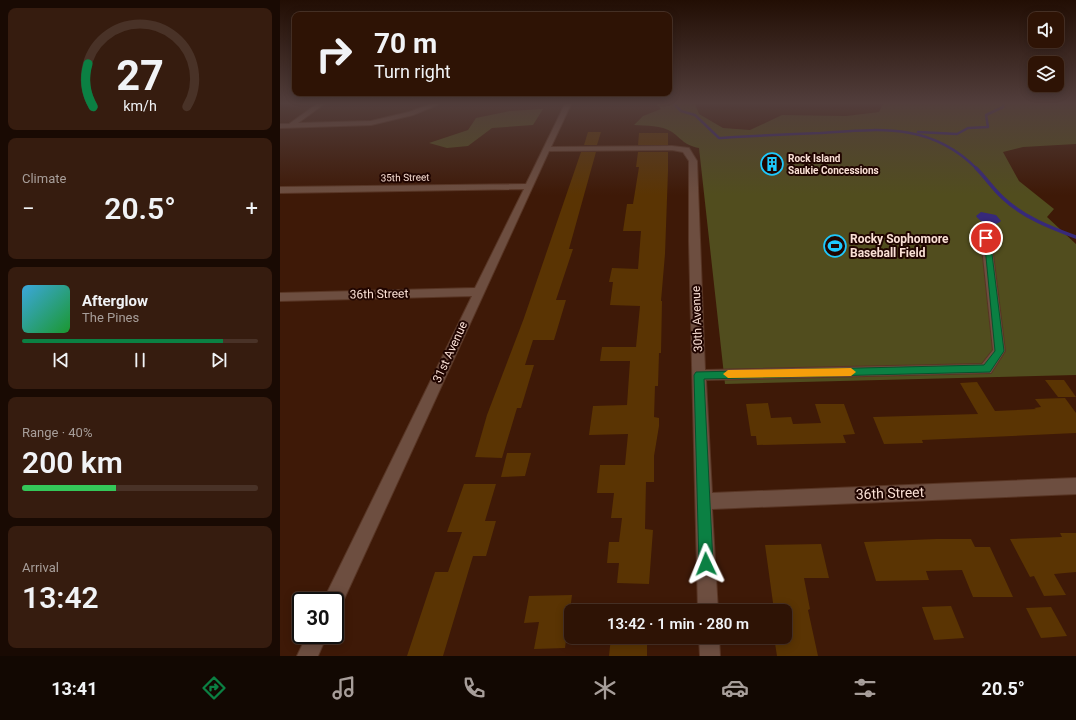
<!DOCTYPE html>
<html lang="en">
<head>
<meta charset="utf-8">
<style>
  :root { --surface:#2e1305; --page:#361c0f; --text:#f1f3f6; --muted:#a79e9a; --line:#493227; --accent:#0b8043 }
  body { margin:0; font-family:Roboto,sans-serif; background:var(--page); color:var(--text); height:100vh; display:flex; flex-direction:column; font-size:15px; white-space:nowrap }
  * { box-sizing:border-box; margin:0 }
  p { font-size:13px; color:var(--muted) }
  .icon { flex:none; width:22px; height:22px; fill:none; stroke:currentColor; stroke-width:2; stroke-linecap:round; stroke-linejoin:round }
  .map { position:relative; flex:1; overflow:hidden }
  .side { display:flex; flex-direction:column; gap:8px; padding:8px; background:#190a03; width:280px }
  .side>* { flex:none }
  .banner { position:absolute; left:12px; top:12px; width:380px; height:84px; border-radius:8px; box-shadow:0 2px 10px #0003,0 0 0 1px var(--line); background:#2e1305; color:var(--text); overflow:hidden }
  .fabs { position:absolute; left:748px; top:12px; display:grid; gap:8px }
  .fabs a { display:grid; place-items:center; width:36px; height:36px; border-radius:8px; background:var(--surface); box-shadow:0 2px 10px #0003,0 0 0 1px var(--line); font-size:20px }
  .speed { position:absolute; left:12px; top:592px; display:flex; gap:8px; font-size:20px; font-weight:700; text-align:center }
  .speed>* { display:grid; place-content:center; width:52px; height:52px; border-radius:50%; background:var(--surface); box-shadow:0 2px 10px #0003,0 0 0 1px var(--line); line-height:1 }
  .speed .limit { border:2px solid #111; border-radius:6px; background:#fff; color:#111 }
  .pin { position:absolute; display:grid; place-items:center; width:34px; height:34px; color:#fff; margin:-17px; border:2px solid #fff; border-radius:50%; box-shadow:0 1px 4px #0007 }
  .me { position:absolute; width:44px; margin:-22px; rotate:358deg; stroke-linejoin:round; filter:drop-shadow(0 0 3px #0008) }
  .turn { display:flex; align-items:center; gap:14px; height:84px; padding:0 16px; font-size:18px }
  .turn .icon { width:52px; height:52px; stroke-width:2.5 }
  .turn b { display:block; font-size:28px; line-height:34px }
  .big { font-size:30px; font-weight:600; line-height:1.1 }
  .side .tile { flex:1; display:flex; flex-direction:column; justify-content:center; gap:6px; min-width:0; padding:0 14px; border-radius:8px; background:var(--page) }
  .side .dial { align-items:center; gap:0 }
  .dial svg { height:104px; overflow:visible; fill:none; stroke:var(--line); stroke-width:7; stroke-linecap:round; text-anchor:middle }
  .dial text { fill:var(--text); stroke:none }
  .song { display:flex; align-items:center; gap:12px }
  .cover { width:48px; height:48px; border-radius:6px; background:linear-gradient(135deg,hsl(200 70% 55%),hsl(130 70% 35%)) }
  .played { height:4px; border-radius:2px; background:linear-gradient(90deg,var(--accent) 85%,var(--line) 85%) }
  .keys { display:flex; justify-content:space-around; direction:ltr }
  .heat { display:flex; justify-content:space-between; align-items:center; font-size:22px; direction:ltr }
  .charge { height:6px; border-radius:3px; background:linear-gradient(90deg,#34c759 40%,var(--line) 0) }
  .trip { position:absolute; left:284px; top:604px; width:228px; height:40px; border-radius:8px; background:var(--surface); box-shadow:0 2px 10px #0003,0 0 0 1px var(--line); font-weight:600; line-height:40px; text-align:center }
  .tabs { display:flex; height:64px; justify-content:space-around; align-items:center; background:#120802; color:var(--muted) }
  .tabs .icon { width:28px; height:28px }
  .tabs .selected { color:var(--accent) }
  .tabs b { font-size:18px; color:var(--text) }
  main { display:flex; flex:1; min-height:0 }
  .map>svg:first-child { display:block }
  .green { fill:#514d1e }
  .water { fill:#37297a }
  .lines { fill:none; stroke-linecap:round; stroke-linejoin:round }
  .stream-far1 { stroke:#37297a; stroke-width:2.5 }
  .stream { stroke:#37297a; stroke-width:3.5 }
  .building { fill:#5a3403 }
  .minor-casing { stroke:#583524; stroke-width:2 }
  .minor { fill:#6d4e40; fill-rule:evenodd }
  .route { fill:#0b8043; stroke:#07532c }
  .slow { fill:#f59e0b }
  .labels { text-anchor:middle; stroke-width:4; stroke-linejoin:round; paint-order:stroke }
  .far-poi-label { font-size:10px; font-weight:bold; fill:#fae0d5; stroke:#200500; text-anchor:start }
  .far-street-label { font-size:10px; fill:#fae0d5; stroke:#200500 }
  .poi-label { font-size:12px; font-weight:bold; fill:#fae0d5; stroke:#200500; text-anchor:start }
  .street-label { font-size:12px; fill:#fae0d5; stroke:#200500 }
  .near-street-label { font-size:14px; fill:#fae0d5; stroke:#200500 }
</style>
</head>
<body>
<main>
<section class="side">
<div class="tile dial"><svg viewBox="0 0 100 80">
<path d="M14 69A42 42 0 1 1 86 69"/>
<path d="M14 69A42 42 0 0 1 10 36" stroke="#0b8043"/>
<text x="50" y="56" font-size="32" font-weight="700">27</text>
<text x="50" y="72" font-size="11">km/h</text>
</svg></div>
<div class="tile"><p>Climate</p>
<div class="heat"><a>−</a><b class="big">20.5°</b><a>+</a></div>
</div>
<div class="tile">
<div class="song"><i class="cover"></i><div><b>Afterglow</b><p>The Pines</p></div></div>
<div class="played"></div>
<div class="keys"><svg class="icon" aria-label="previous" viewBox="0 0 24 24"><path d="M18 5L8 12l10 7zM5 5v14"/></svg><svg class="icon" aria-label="pause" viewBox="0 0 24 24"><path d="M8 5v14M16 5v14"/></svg><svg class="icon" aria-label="next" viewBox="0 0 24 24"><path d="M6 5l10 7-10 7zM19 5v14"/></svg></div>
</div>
<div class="tile"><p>Range · 40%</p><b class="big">200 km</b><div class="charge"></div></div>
<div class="tile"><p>Arrival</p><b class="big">13:42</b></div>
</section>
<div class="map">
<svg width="796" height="656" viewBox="0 0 796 656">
  <rect width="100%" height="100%" fill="#3e1907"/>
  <g class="green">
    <path d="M376,104H415L419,114L443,128L470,130L502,115L566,116L599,112L603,104H796V144L743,147L723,152L739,181L774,209L767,217L796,244V375L445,384L419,148C404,145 403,140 392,132C381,125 367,126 354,125L363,116L381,109Z"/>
    <path d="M263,109L253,125L212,128L188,146L167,148L149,143L188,130L196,118L230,111Z"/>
  </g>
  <path class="water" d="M701,212L716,215L721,221C714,228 701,223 696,216Z"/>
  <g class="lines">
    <g class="stream-far1">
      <path d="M394,104L401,111L415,115L439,138C473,136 506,134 540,133C600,129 651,122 697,169"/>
      <path d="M638,132L677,134L688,128L708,127L706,115L723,107L724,104"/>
    </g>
    <path class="stream" d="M696,168C706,178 713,189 723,198C743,217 771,228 796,237"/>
  </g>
  <g class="building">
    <path d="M308,132H321L317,145H304Z"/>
    <path d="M359,133H388V145H358Z"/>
    <path d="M301,152H316L289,249H293L276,300H286L274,340H253L245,365H254L241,408H237L222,458L195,457L207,415L244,318Z"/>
    <path d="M358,152H388V171L385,254L381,301H382L381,353H379L378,386H375L374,417L379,418V426L374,456V482H366L365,529L373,530L369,584L337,583L339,563H327L329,542H339L342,518H331L334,493H317L320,465H345L348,434L309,435L313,406L347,405L350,361H320L322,347H356L360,306L330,305L333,282H329L332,268L358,269L361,231H343L347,204H353L359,167H356Z"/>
    <path d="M765,380H784L796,397H778Z"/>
    <path d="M697,382L715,411L756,409L754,408L761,407L755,399L785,398L796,413V433L642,440L643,443L604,444L593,417L698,414L680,383Z"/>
    <path d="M488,403L491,418L511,417L513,424L541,423L535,404H564L575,434L563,435L566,443L477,445L476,436H471L466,404Z"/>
    <path d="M227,453H251L245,476L221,477Z"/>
    <path d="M184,484H216L205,521H216L206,556H193L163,656H127L155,572H168L182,532H167Z"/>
    <path d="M780,533H796V572L774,574L786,595L764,596L754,576L750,577L730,539L782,537Z"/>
    <path d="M656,539H691L695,547H710L733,597H693L682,570L646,571L649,580L596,581L584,542Z"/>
    <path d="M541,544L549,578H524L530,609L528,610L538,656H497L494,637H505V610H494L485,545Z"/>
    <path d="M292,595L285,648L254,649L259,622L244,623L249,596Z"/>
    <path d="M671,606L684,638L654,640L642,607Z"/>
    <path d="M771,607L787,636L761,638L746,608Z"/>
    <path d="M331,637H367V656H329Z"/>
  </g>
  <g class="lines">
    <g class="minor-casing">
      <g id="minor">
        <path d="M37,104H44L18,123L91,121L129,112L151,104H159L133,115L91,125L0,128V124H9Z"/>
        <path d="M285,104H291L271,147L392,146L409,148L417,161L425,370L702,364L713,350L701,238L706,235L711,238L725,351L711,373L426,380L432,493L796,478V494L432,509L438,611H418L409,242V161L403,152L392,150L269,151L60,608L55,610V601H43L192,296L0,301V293L195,288L244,189L0,193V187L246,184Z"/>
        <path d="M27,635H47L38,656H17Z"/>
        <path d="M419,637H439L440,656H420Z"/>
      </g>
    </g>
    <use href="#minor" class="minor"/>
  </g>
  <linearGradient id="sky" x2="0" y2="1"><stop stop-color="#220e04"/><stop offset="0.53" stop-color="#523e3c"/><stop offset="1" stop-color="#523e3c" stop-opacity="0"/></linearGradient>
  <rect width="796" height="195" fill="url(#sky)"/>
  <path class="route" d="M704,236L710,238L724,351L710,372L424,379L433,564L431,569L426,571L421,569L419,564L414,375L416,372L704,365L715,351Z"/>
  <path class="slow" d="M571,368L576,372L571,376L448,378L443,374L448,370Z"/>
  <defs>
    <g id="building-ring" transform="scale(1.15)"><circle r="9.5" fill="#200500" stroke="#1ec9fd" stroke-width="1.5"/><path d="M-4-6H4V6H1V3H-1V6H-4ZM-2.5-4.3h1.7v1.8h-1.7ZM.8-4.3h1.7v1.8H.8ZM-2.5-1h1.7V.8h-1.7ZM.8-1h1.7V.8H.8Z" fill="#1ec9fd"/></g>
    <g id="stadium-ring" transform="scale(1.15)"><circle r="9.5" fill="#200500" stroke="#1ec9fd" stroke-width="1.5"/><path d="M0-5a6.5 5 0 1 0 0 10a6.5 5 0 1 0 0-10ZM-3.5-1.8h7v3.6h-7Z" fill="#1ec9fd"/></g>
  </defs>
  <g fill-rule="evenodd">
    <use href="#building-ring" x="492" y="164"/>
    <use href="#stadium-ring" x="555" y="246"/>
  </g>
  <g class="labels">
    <g class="far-poi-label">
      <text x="508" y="162">Rock Island<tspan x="508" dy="12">Saukie Concessions</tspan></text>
    </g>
    <g class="far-street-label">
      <text transform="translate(125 177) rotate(-1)" y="4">35th Street</text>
    </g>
    <g class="poi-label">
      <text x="570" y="243">Rocky Sophomore<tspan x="570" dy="14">Baseball Field</tspan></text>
    </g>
    <g class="street-label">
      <text transform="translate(99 294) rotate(-1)" y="4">36th Street</text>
      <text transform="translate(417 319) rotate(-92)" y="4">30th Avenue</text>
      <text transform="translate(170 352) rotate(-65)" y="4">31st Avenue</text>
    </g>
    <g class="near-street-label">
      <text transform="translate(610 493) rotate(-2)" y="5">36th Street</text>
    </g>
  </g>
</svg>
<div class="fabs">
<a><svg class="icon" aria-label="sound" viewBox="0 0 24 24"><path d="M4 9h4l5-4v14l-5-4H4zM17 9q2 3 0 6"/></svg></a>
<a><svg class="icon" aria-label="layers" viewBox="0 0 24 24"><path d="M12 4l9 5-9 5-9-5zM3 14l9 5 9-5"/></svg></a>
</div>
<div class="speed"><div class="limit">30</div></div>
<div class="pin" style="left:706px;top:238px;background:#d93025"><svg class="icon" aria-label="arrive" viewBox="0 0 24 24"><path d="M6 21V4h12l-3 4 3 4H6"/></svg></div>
<svg class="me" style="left:426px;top:564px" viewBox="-20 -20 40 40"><path d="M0-17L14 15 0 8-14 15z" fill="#0b8043" stroke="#fff" stroke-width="4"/></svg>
<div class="trip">13:42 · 1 min · 280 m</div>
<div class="banner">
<div class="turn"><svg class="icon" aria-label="right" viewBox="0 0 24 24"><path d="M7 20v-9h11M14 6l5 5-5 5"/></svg><div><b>70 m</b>Turn right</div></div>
</div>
</div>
</main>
<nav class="tabs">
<b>13:41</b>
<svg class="icon selected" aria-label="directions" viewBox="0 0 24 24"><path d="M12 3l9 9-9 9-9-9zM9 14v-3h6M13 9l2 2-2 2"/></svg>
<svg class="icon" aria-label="music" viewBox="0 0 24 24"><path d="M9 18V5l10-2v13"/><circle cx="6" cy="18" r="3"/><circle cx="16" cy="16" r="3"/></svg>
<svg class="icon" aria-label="phone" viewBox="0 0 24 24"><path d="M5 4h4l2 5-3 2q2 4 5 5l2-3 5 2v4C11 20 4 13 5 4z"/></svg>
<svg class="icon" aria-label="climate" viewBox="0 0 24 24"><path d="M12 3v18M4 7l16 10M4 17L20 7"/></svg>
<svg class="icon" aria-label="car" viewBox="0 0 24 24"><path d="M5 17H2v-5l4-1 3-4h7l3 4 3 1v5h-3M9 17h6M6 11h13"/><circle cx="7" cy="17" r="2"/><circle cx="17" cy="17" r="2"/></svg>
<svg class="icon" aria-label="filters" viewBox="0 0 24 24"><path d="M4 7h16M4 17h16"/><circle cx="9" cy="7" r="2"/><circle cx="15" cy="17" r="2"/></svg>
<b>20.5°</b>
</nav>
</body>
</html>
